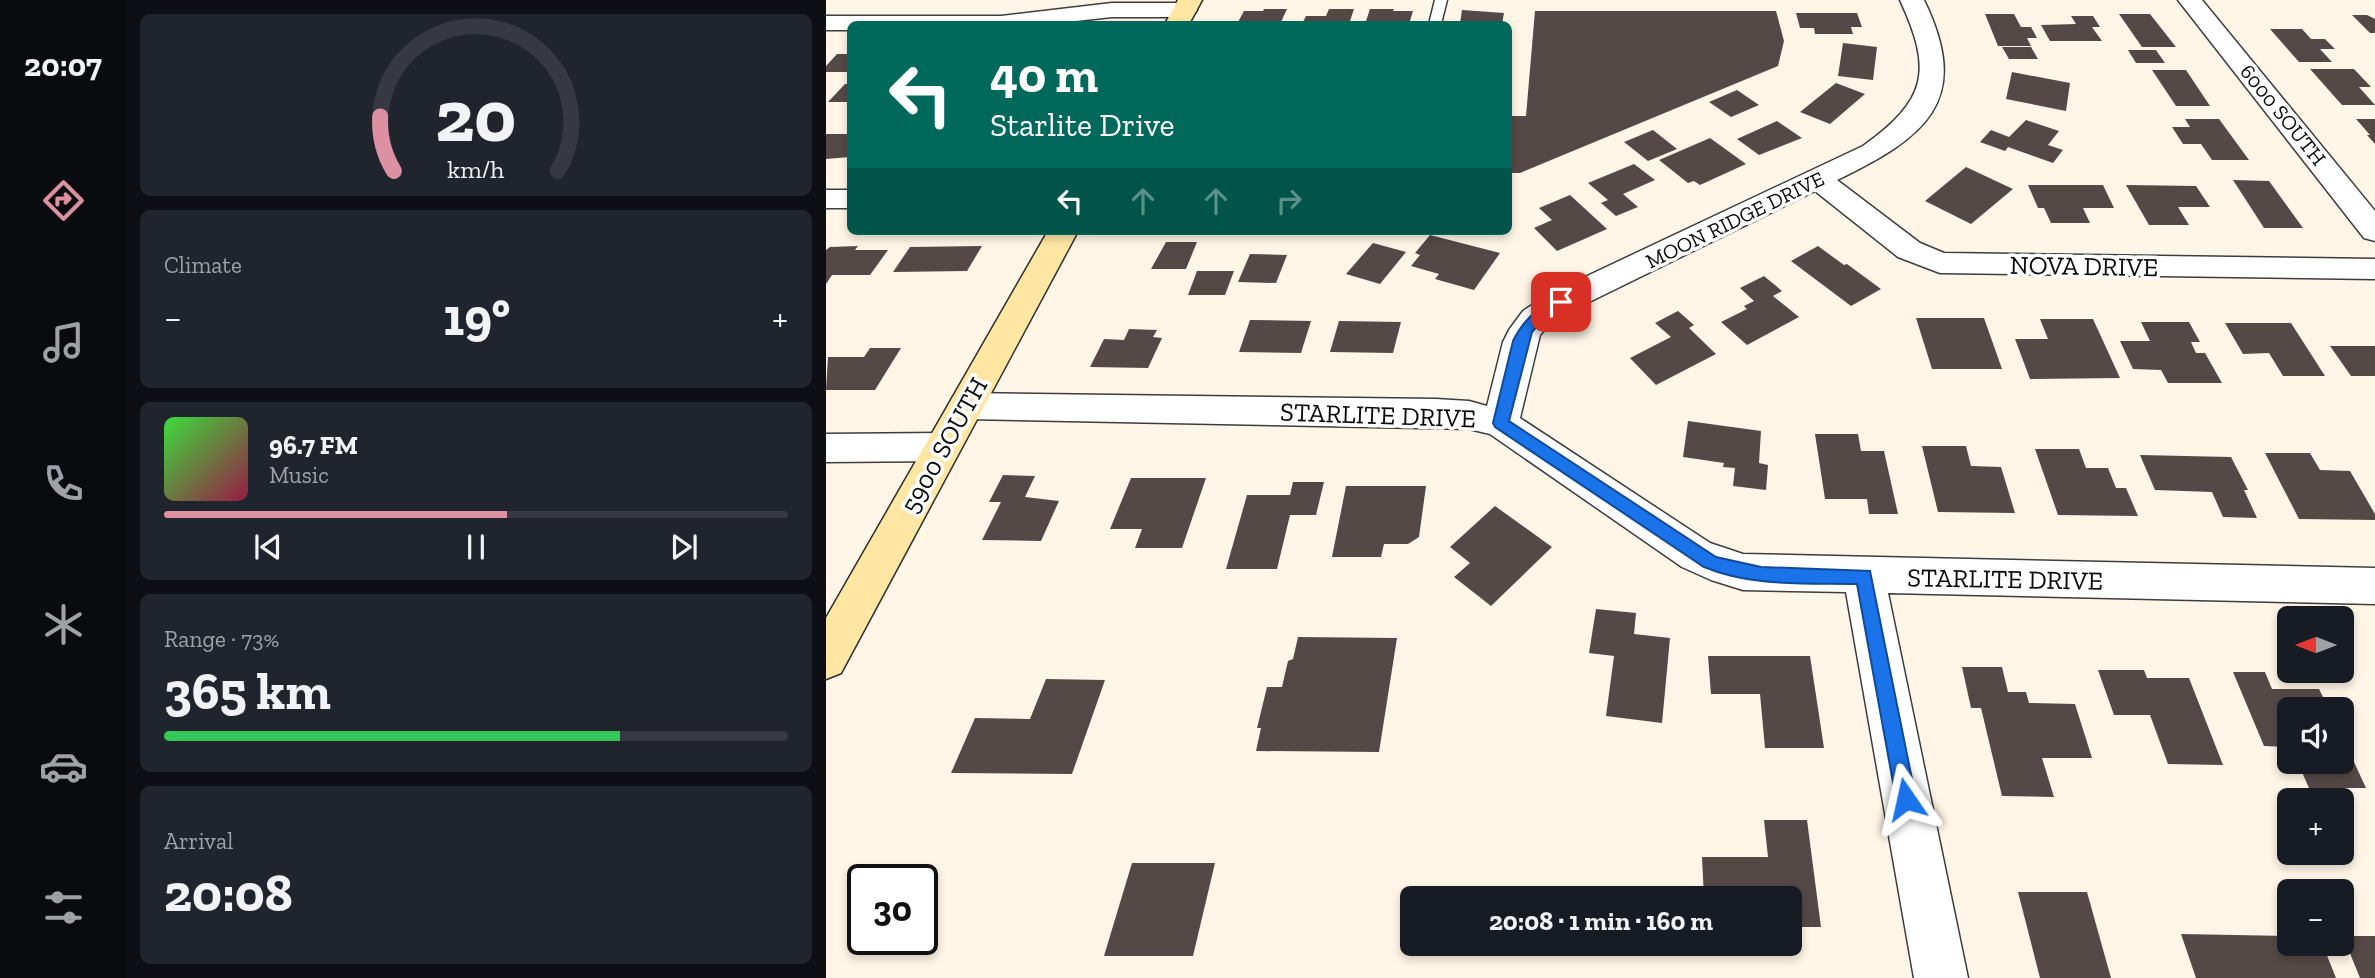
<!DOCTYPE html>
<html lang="en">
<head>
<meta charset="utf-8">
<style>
  :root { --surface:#171b24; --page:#20242c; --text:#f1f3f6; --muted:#9ea1a6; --line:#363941; --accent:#dd90a2 }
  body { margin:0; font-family:"Zilla Slab",serif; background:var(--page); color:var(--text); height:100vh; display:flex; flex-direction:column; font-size:26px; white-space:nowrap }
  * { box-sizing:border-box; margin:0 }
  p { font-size:23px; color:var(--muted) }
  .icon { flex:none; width:38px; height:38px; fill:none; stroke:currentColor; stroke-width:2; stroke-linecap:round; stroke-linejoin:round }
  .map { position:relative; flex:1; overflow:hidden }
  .details { display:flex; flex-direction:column; gap:14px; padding:14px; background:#0d0f14; width:700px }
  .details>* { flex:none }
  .hud { position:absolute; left:21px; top:21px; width:665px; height:214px; border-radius:10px; box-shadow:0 4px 10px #0003; background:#00695c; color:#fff; overflow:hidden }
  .needle { width:46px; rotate:270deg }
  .controls { position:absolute; left:1451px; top:606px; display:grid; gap:14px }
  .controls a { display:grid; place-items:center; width:77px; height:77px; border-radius:10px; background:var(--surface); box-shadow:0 4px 10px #0003; font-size:35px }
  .speed { position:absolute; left:21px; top:864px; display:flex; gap:14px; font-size:35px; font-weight:700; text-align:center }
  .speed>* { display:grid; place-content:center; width:91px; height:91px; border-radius:50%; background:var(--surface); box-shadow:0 4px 10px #0003; line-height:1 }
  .speed .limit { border:4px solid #111; border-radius:10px; background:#fff; color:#111 }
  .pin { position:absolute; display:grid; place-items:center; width:60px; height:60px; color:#fff; margin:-30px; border-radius:14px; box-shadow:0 4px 10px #0006 }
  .me { position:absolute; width:77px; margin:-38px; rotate:349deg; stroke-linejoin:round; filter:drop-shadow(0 0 5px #0008) }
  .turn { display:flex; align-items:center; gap:24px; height:147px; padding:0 28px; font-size:32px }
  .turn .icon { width:91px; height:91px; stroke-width:2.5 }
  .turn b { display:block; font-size:49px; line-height:60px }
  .lanes { display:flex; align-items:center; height:66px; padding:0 28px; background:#0003; justify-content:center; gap:35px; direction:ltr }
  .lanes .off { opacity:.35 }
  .big { font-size:52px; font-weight:700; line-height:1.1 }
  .details .tile { flex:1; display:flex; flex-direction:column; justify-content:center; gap:10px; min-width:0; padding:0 24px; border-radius:10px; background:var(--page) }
  .details .dial { align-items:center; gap:0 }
  .dial svg { height:182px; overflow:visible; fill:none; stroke:var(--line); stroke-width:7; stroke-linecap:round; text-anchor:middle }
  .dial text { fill:var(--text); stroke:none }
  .song { display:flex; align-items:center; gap:21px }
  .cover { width:84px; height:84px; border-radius:10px; background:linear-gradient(135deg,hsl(120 70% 55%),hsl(340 70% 35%)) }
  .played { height:7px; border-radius:4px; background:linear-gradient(90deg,var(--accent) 55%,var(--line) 55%) }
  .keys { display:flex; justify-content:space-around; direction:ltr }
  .heat { display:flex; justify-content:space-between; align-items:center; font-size:38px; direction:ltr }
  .charge { height:10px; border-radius:5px; background:linear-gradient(90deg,#34c759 73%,var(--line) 0) }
  .trip { position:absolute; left:574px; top:886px; width:402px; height:70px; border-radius:10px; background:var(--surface); box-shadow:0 4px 10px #0003; font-weight:700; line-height:70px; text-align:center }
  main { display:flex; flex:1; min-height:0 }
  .dock { display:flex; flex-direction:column; width:126px; justify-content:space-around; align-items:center; background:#090b0e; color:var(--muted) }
  .dock .icon { width:49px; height:49px }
  .dock .selected { color:var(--accent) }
  .dock b { font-size:32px; color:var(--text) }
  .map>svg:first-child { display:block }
  .building { fill:#544946 }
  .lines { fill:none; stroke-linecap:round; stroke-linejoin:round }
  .lane-casing { stroke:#3d3d3d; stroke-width:3 }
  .street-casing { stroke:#3d3d3d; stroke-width:3 }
  .secondary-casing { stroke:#2c2c2c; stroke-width:3 }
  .lane { fill:#fff; fill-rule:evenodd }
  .street { fill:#fff; fill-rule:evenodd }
  .secondary { fill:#ffe6a2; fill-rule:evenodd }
  .route { fill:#1a73e8; stroke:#114b97; stroke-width:2 }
  .labels { text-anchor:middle; stroke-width:7; stroke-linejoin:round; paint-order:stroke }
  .far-street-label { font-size:21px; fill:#0a0a0a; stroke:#fff }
  .street-label { font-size:26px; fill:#0a0a0a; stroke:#fff }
</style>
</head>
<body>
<main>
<nav class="dock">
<b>20:07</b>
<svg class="icon selected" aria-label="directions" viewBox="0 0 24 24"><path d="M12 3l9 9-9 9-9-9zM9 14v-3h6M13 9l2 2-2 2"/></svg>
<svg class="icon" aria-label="music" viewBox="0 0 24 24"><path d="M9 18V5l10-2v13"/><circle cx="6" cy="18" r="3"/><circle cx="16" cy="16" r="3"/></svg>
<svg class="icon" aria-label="phone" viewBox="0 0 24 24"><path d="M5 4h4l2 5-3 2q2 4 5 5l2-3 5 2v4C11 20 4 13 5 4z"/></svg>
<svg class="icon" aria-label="climate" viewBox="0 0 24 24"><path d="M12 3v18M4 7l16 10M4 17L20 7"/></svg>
<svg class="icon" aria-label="car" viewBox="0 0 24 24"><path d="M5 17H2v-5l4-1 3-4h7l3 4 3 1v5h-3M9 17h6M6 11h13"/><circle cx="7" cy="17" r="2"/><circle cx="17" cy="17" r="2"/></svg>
<svg class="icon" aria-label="filters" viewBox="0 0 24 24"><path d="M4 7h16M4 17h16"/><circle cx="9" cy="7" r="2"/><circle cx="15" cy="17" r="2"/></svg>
</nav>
<section class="details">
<div class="tile dial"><svg viewBox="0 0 100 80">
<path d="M14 69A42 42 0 1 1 86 69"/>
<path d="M14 69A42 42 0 0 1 8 45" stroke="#dd90a2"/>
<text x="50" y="56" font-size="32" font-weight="700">20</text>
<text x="50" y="72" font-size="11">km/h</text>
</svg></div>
<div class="tile"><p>Climate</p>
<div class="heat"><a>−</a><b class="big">19°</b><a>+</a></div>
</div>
<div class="tile">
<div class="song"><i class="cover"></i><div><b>96.7 FM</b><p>Music</p></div></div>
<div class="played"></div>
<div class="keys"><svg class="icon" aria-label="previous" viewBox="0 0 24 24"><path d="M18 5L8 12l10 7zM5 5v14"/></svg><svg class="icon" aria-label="pause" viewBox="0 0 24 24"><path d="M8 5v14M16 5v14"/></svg><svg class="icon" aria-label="next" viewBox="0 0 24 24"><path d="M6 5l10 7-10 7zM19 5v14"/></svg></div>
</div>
<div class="tile"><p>Range · 73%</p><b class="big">365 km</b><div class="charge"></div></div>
<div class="tile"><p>Arrival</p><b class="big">20:08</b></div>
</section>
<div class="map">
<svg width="1549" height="978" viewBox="0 0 1549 978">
  <rect width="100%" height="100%" fill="#fff6e7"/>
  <g class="building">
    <path d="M438,9H461L454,24H411L418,11H437Z"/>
    <path d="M503,9H528L523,24H476L480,16H500Z"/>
    <path d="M544,9H568L567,11H587L583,24H539Z"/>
    <path d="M636,10L678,13L676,24H634Z"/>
    <path d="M709,11H950L958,41L952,66L694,173H682V116H700Z"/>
    <path d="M970,13H1031L1036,27H1025L1027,34H989L988,28H974Z"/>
    <path d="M1159,14H1188L1195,27H1205L1211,38H1201L1205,46H1172Z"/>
    <path d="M1293,14H1324L1350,47H1316Z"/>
    <path d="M1526,15H1541L1549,19V33H1544Z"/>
    <path d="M1245,16H1267L1274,27H1266L1276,41H1224L1215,25L1250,24Z"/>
    <path d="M1444,29H1476L1485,39H1499L1509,49H1494L1506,62H1473Z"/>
    <path d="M1017,43L1051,47L1047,80L1012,76Z"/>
    <path d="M1176,47H1205L1212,59H1183Z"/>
    <path d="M1302,50H1330L1339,63H1310Z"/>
    <path d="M11,54H24V72H0V66Z"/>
    <path d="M1484,69H1528L1545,87H1533L1549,105H1516Z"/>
    <path d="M1326,70H1360L1384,106H1350Z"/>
    <path d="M1186,72L1244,83L1240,111L1180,99Z"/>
    <path d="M1010,83L1039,94L1004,124L974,112Z"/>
    <path d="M19,84H24V102H2Z"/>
    <path d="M911,90L933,105L905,117L883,102Z"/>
    <path d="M1359,119H1393L1423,160H1386L1375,144H1357L1346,127H1364Z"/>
    <path d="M1530,119H1549V144L1541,135H1544Z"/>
    <path d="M1200,120L1233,131L1222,145L1237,150L1227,163L1182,147L1179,151L1154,142L1165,130L1183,137Z"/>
    <path d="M951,121L976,138L933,155L911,139Z"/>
    <path d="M827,130L851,149L822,161L798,142Z"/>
    <path d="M0,134H24V157L0,159Z"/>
    <path d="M884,138L920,164L874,185L868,181L862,183L833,160Z"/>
    <path d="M808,164L829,180L797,194L812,207L790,216L775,203L782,200L762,183Z"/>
    <path d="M1140,167L1187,189L1145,224L1099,201Z"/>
    <path d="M1407,180L1443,181L1477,228H1438Z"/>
    <path d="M1202,185H1277L1288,208H1257L1264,223H1225L1218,208H1212Z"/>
    <path d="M1300,185L1370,186L1384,207H1352L1363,225H1323Z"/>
    <path d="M744,195L781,229L731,251L708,228L726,220L713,208Z"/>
    <path d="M604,235L674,253L648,290L609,279L613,274L585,266L594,255L589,253Z"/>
    <path d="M340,242H371L360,269H325Z"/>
    <path d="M547,243L580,252L554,284L520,274Z"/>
    <path d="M32,246L29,250H62L44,275H6L0,284V250L4,247Z"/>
    <path d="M156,246L141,271L67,272L84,247Z"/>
    <path d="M992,246L1018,265L1021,264L1055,289L1025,306L965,261Z"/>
    <path d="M424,254L461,255L450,283L412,282Z"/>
    <path d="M371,271H408L399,295H362Z"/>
    <path d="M938,276L956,291L947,296L973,317L921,345L895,322L921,309L918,306L928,301L914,288Z"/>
    <path d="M852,311L868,325L863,328L890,354L830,385L804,358L845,337L829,323Z"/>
    <path d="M1090,318H1158L1176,369H1106Z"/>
    <path d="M1214,319H1267L1294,378L1204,379L1189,339H1222Z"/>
    <path d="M424,320L485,321L475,353L413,352Z"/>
    <path d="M513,321L575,322L567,353L504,352Z"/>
    <path d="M1315,322H1363L1374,342H1365L1370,353H1379L1396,383H1342L1335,370L1307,369L1294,341H1324Z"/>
    <path d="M1399,323H1465L1499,376H1457L1443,353L1417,354Z"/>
    <path d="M303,329L331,330L327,337L336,338L322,368L264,367L278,339L298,340Z"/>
    <path d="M1504,346H1549V376H1525Z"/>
    <path d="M44,348H75L49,390H0L2,357H38Z"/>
    <path d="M862,421L935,431L933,463L942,465L940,490L907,486L909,468L897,467L898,463L857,457Z"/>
    <path d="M989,434H1032L1035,451H1058L1072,514H1043L1041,499H999Z"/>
    <path d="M1096,446H1140L1145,466L1175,467L1189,513L1112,512Z"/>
    <path d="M1209,449H1253L1260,468H1282L1290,488H1300L1312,516L1232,515Z"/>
    <path d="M1439,453H1484L1494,470L1524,471L1549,514V520L1473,519Z"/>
    <path d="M1314,455L1405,457L1422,490H1418L1431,518L1397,517L1386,492L1329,490Z"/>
    <path d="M177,475L209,476L199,497L233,501L215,541L156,540L175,502H163Z"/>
    <path d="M305,478H380L356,548H309L316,529H284Z"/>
    <path d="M467,482H498L490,515H464L451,569H400L421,495H464Z"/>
    <path d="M520,486H600L593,537L582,544H558L555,557H506Z"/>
    <path d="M669,506L726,547L665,606L628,577L644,563L624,547Z"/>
    <path d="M770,609L810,613L808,634L844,638L836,723L780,716L788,656L763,653Z"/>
    <path d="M472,637L571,638L553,752L430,751L435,728H431L441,687H456L462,661L467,659Z"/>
    <path d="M882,656H984L998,748H939L934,694H885Z"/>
    <path d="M1136,667H1176L1182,692H1200L1203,703L1249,704L1266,758H1216L1228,797L1176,796L1155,708H1145Z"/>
    <path d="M1272,670H1318L1321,678H1363L1397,765L1342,764L1324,715H1288Z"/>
    <path d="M1407,672H1439L1446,689H1493L1503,709H1463V747L1438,746Z"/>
    <path d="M220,679L279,680L246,774L125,773L149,718L204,719Z"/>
    <path d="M1516,736L1540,788H1483L1471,761H1516Z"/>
    <path d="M938,820H981L995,927H964V898H878L876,857H942Z"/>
    <path d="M306,863H389L367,956H278Z"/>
    <path d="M1192,892H1261L1285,978H1214Z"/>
    <path d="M1355,934L1463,936V943H1496L1510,978H1370Z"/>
    <path d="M1517,936H1549V978H1534Z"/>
  </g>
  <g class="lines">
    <g class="lane-casing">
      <path id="lane" d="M609,0H621L615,24H603Z"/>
    </g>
    <g class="street-casing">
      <g id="street">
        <path d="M1074,0H1098C1147,101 1100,137 1011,180L1094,243L1118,253L1549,259V279L1114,273L1072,257L989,191L747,310L721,327L714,335L694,418L884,543L917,554L1549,568V604L1062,593L1142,978H1088L1020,592L917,590L885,580L856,567L664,434L643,429L140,419L127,415L122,406L127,397L140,393L610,399L643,401L661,406L677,342L683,330L697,311L723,294L1037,146C1101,100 1107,71 1074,0Z"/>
        <path d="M1352,0H1376L1549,211V241L1538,238Z"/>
        <path d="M286,3H359L367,5L371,10L367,15L359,17H286L223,24H24V30H0V16H175Z"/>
        <rect x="0" y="190" width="24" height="18"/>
        <path d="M117,433L130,437L136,447L130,457L117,461L0,462V434Z"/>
      </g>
    </g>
    <g class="secondary-casing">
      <g id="secondary">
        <path d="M352,0H376L363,24H339Z"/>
        <path d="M222,231H252L15,673L0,679V618Z"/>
      </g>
    </g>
    <use href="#lane" class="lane"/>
    <use href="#street" class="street"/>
    <use href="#secondary" class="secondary"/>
  </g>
  <path class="route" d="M735,297L742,302L740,305L714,323L706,332L683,421L890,557L935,567L1044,571L1090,799L1087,806L1080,808L1073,806L1070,799L1031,584C979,583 926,587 878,567L669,427L667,423L687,341C697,321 713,305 735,297Z"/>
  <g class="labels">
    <g class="far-street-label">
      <text transform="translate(1457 115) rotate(51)" y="7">6000 SOUTH</text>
      <text transform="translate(909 220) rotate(-26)" y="7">MOON RIDGE DRIVE</text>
    </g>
    <g class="street-label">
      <text transform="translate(1258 266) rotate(1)" y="9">NOVA DRIVE</text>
      <text transform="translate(552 415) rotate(2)" y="9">STARLITE DRIVE</text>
      <text transform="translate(118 445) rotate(-61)" y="9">5900 SOUTH</text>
      <text transform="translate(1179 579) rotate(1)" y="9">STARLITE DRIVE</text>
    </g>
  </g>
</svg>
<div class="controls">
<a><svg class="needle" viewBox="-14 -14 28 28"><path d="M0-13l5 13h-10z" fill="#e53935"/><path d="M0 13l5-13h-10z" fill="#9ea1a6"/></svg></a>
<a><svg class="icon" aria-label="sound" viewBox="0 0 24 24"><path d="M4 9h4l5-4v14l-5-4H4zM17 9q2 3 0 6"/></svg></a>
<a>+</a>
<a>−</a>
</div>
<div class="speed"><div class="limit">30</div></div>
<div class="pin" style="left:735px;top:302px;background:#d93025"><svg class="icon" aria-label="arrive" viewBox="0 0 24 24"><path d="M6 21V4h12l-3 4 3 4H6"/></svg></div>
<svg class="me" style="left:1080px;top:799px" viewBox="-20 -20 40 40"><path d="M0-17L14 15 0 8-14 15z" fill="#1a73e8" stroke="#fff" stroke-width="4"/></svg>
<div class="trip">20:08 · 1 min · 160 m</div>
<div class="hud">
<div class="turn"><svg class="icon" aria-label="left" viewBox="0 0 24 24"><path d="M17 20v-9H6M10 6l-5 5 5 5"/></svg><div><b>40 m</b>Starlite Drive</div></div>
<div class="lanes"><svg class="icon" aria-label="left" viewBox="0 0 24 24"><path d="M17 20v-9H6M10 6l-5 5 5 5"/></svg><svg class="icon off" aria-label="ahead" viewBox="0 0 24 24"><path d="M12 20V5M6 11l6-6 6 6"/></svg><svg class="icon off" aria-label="ahead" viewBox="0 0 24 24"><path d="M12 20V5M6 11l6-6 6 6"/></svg><svg class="icon off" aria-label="right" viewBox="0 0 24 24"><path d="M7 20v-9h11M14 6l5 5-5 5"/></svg></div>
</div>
</div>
</main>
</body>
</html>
